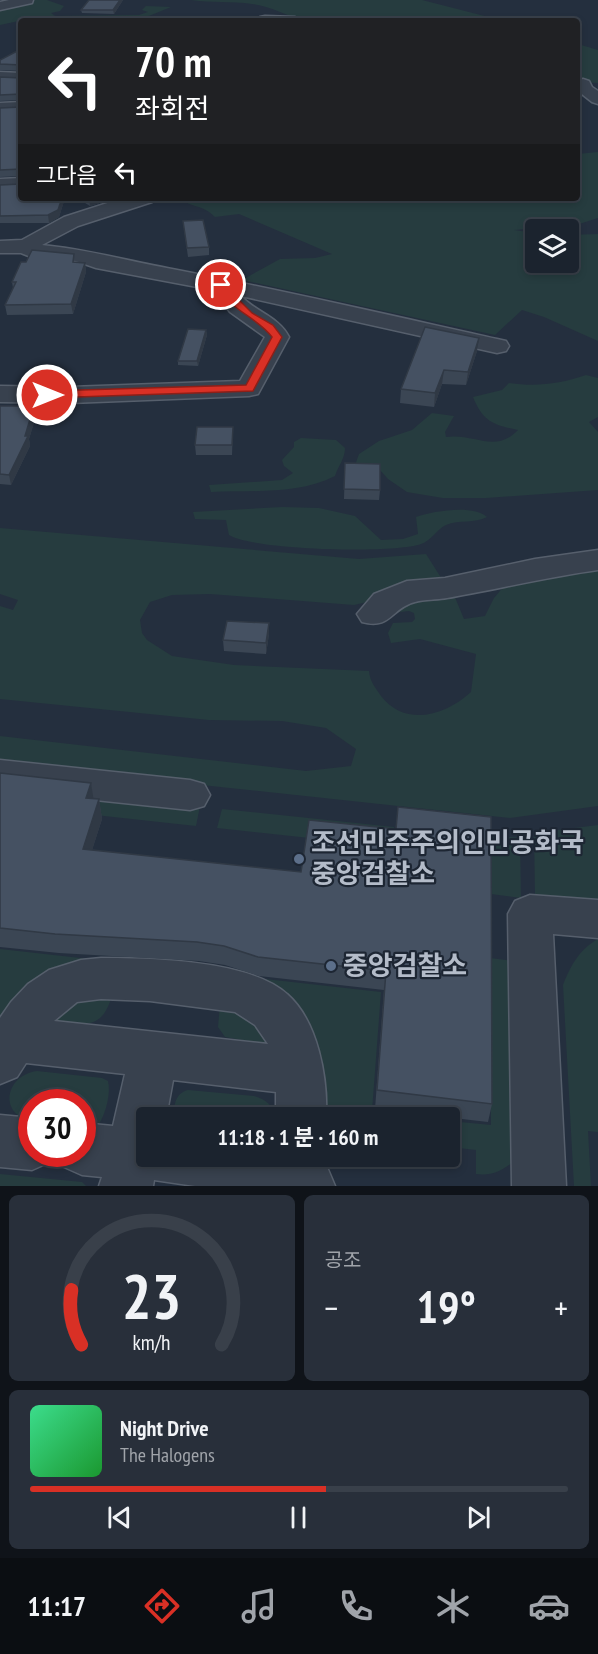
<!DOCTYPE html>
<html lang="ko">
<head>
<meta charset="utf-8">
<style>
  :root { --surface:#1b232e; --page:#282f3a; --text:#f1f3f6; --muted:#a0a4aa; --line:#39404a; --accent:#d93025 }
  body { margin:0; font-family:"PT Sans Narrow","Noto Sans KR",sans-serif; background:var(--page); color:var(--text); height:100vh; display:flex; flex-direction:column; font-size:22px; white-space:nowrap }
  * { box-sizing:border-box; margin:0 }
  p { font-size:20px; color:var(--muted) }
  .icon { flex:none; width:33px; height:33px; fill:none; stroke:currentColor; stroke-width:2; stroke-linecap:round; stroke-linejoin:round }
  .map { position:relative; height:1186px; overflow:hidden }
  .details { display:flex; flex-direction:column; gap:9px; padding:9px; background:#0f1319; flex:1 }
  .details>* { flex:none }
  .hud { position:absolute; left:18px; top:18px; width:562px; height:183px; border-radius:6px; box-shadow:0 3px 9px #0003,0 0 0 2px var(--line); background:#202124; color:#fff; overflow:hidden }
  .tools { position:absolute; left:525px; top:219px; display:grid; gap:12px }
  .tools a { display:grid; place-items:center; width:54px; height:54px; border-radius:6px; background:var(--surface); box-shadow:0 3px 9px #0003,0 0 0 2px var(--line); font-size:30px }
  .speed { position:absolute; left:18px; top:1089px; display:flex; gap:12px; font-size:30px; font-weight:700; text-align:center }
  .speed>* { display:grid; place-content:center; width:78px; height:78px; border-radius:50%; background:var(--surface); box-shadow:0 3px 9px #0003,0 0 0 2px var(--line); line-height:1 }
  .speed .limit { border:9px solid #d22; background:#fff; color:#111 }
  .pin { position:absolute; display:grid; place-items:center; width:51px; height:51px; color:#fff; margin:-26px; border:3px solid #fff; border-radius:50%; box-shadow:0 2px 6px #0007 }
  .me { position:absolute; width:66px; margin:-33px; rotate:90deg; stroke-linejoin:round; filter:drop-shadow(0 0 4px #0008) }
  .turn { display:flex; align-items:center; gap:21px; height:126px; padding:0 18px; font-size:27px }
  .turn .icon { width:78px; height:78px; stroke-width:2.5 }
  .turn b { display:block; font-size:42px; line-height:51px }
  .then { display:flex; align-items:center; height:57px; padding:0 18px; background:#0003; gap:12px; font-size:22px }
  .big { font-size:45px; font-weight:700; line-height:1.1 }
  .details .tile { flex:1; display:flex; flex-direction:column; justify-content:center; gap:9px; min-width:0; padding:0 21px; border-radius:9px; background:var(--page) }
  .details .dial { align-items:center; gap:0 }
  .dial svg { height:156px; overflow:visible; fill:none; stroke:var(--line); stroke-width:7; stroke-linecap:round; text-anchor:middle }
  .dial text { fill:var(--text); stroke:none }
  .song { display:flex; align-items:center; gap:18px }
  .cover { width:72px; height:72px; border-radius:9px; background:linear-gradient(135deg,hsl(150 70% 55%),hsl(130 70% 35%)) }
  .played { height:6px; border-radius:3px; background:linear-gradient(90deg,var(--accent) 55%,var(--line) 55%) }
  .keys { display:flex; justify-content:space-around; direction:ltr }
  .heat { display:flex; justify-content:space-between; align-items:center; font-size:33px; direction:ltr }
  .details .tiles { flex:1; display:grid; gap:9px; grid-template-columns:1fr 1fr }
  .tile:last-child { grid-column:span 2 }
  .trip { position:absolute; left:136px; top:1107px; width:324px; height:60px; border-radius:6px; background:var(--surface); box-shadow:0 3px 9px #0003,0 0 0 2px var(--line); font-weight:700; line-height:60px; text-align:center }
  .menu { display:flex; height:96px; justify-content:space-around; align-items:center; background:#0b0e12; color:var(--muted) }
  .menu .icon { width:42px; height:42px }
  .menu .active { color:var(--accent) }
  .menu b { font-size:27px; color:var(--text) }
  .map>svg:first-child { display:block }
  .green { fill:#263c3f }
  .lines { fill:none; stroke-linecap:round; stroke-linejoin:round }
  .minor-casing { stroke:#565f6c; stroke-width:3 }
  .minor { fill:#38414e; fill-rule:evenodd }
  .wall { fill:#3b4654 }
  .shaded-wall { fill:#303945 }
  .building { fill:#455162; stroke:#303945; stroke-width:1.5 }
  .route { fill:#d93025; stroke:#8d1f18; stroke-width:1.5 }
  .service-dot { fill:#5c6f8a; stroke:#1d2633; stroke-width:2 }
  .labels { text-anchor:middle; stroke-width:4.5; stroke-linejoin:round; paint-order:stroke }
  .near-poi-label { font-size:27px; font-weight:bold; fill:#b4bcc9; stroke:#1d2633; text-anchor:start }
</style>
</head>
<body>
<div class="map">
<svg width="598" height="1186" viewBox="0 0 598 1186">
  <rect width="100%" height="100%" fill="#242f3e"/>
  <g class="green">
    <path d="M32,0H47L64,6L60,11L51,13L55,16L139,15L148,12L142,10L146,6L171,7L139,20L134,19L137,17L28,19L0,25V7Z"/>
    <path d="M191,0H422L504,21H305C287,16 270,6 252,4C232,1 211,3 191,0Z"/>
    <path d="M578,44L598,50V83L578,82Z"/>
    <path d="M598,152V218L576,225L514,230L535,233L536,262H568L569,235L598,234V341L544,317L522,310L495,335L242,280L280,259L315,258L332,254L239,214L215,217C202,204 192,208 178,198H578V154Z"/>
    <path d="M586,375L598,378V417L589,422L598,432V490L486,498H443L407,492L388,479L380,470L354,468L359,454L379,441L412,430L432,413L454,416L445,432L446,437C475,433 495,454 518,430C494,425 483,422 473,397L502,390L509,383C537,387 559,384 586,375Z"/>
    <path d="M301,438L336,440L345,448C345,459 338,466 335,476C298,495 251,490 211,492L209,485L282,480L293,473L284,466L282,460L294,447V442Z"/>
    <path d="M282,507L319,508L355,516L381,540L403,539L418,534L416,517C432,511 474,504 487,517C475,524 459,519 446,525C437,529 431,541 421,544C393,554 253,550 229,535L226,520L195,519L193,512Z"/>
    <path d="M0,528L359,559L426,554L445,584L354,605L210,594L172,595L150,602L140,620L142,633L147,640L172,656L234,665L369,671C370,682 375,687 381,696C406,728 446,715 471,692L476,654L420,639L391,643L388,633L393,623L412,622L415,619L414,613L409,611L391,613L409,601L454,595L464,619L485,616L494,598L505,585C537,583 567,573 598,568V806L510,818L211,786L0,759V736L306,771L351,766L356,749L326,728L282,721L209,720L0,699V606L13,610L18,600L0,594Z"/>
    <path d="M101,796L200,806L196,826L95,815Z"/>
    <path d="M222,809L394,827L393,847L217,828Z"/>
    <path d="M598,825V903L535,897L534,833Z"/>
    <path d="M491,835L520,838L521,898L491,894Z"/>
    <path d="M598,939V1132L588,1131L591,1186H574L563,985C571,965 579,950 598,939Z"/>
    <path d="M0,949L116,962L0,1037Z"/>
    <path d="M490,958L514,961V1161C502,1171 492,1176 476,1174V1150L450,1147V1121L491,1125Z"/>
    <path d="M239,976L381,992L372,1111L426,1117H325Z"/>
    <path d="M113,992C102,1034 84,1023 48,1020L67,1002Z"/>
    <path d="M220,1004L250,1013L271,1045L225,1037L218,1027Z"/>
    <path d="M37,1071L102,1078L108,1081C111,1093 106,1113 99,1124L83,1125L82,1102H32L31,1120C0,1116 3,1076 37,1071Z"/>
    <path d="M188,1090L254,1096C267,1100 272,1105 276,1117H173C175,1105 174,1094 188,1090Z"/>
    <path d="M0,1174L82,1182L86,1186H0Z"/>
  </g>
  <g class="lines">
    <g class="minor-casing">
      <g id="minor">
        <path d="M9,0H33L32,3L0,10V2Z"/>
        <path d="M265,16L295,17L302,21H259L260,17Z"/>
        <path d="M0,72L21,73V83L0,82Z"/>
        <path d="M583,79L589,81L592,87L598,91V104L592,102L578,91V81Z"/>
        <path d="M21,102V112L0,113V103Z"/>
        <path d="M21,178V190L0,191V179Z"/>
        <path d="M123,198H155L152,202L78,226L42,245C86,249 128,261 172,269C281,290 389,315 497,339L506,341L509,346L506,351L497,353L241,296C256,312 279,317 289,337L258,394L249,396L70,403L0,402V386L70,387L240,381L265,337L230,312L213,290L96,268L76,261L31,257L21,253H0V241L22,240L64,217Z"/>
        <path d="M598,550V570C547,577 498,589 447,598C437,600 425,599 415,602C391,608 391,630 362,622L357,614L374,594L407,581L445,578L535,559Z"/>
        <path d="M0,760L190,780L204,784L210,795L204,806L190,810L0,790Z"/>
        <path d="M530,895L598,900V938L553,934L566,1186H512L508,914L515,901Z"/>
        <path d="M101,958C150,958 250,960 287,994C318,1021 328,1078 326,1118H276V1092L173,1080L166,1118H147V1156H317L327,1167L335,1186H195L154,1180L153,1186H99L102,1177L82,1175L64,1167L58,1154H82V1123L113,1126L125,1074L26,1063L17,1077L0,1084V1018L11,1002L28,984L49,970L81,960ZM101,999L150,1001L235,1012L255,1025L268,1044L54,1021L77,1002Z"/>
        <path d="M0,1115L32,1118V1154H54L50,1162L32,1170L0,1167Z"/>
      </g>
    </g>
    <use href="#minor" class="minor"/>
  </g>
  <g class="wall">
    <path d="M89,0H123L114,14L82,13L81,10Z"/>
    <path d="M21,49V71L0,70V60Z"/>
    <path d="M0,77L21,78V100L0,101Z"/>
    <path d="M21,107V176L0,177V108Z"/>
    <path d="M0,185L21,198H65L59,217L49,223H0Z"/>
    <path d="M77,198H116L90,206Z"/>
    <path d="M183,221L209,247V255L188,257Z"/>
    <path d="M75,262L85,263L86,272L73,314L7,315L5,305L13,288L12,282Z"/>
    <path d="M206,330L207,335L198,366L178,365V361Z"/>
    <path d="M477,351L466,385L442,384L434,407L400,403L401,389Z"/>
    <path d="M0,406H34L36,416L29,439L30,446L11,485L0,484Z"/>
    <path d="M233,427L232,455H196L195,445Z"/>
    <path d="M345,463L380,490L379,500L344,499Z"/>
    <path d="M269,634L266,654L224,651L223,640Z"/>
    <path d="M0,773L94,799H99L102,819L92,850L301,872L309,820L492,1104L488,1122L375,1109L384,990L259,976L225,965L199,961L59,953L0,947Z"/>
  </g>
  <g class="shaded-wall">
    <path d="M120,0H123L114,14L113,10Z"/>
    <path d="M62,198H65L59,217L49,223L48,215Z"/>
    <path d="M92,198H116L90,206L89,199Z"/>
    <path d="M85,263L86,272L73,314L71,304Z"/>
    <path d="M206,330L207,335L198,366L197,361Z"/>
    <path d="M479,338L477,351L466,385L468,372Z"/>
    <path d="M444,370L442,384L434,407L435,393Z"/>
    <path d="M34,406L36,416L29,439L30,446L11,485L9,475L25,436Z"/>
    <path d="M269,623V634L266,654V643Z"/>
    <path d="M91,783L94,802L86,798Z"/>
    <path d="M99,799L102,819L86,869L83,849Z"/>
  </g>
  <g class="building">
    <path d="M89,0H120L113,10H81Z"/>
    <path d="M249,17H277L282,21H253Z"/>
    <path d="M21,49V65L0,64V60Z"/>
    <path d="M0,77L21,78V94L0,95Z"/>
    <path d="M21,107V169L0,170V108Z"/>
    <path d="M21,184V198H62L58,210L48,215L0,216V185Z"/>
    <path d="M203,220L209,247L187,248L183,221Z"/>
    <path d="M32,250L74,254L73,262L85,263L71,304L5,305L16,282H12L21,262H26Z"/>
    <path d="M425,327L479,338L468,372L444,370L435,393L401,389Z"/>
    <path d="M188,329L206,330L197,361H178Z"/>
    <path d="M0,406H34L25,436H28L9,475L0,474Z"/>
    <path d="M197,427H233L232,445H195Z"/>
    <path d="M345,463L380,464V490L344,489Z"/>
    <path d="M227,621L269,623L266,643L223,640Z"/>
    <path d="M0,773L91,783L86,798L99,799L83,849L301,872L309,820L396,829L398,807L491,817L492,1104L377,1090L386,971L258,957L224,946L197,942L55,934L0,928Z"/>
  </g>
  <path class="route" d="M221,282L252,313L273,325L282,337L253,391L47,398L41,395L47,391L246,385L272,337C257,317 229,310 217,285Z"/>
  <g class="service-dot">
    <circle cx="299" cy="859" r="6"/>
    <circle cx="331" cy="966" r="6"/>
  </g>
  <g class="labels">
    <g class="near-poi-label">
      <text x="311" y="852">조선민주주의인민공화국<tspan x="311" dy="31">중앙검찰소</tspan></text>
      <text x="343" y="975">중앙검찰소</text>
    </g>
  </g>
</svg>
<div class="tools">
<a><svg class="icon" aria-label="layers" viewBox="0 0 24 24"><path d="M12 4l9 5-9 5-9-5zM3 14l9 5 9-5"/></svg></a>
</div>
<div class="speed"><div class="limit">30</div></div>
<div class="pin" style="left:221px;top:285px;background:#d93025"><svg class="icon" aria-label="arrive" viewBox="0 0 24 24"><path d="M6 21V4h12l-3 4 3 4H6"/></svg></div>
<svg class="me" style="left:47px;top:395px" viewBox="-20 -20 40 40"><circle r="17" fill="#d93025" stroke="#fff" stroke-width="3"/><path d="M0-11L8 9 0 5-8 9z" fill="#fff"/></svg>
<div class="trip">11:18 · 1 분 · 160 m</div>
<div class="hud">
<div class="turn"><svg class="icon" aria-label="left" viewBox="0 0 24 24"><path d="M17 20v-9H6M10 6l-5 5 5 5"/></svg><div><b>70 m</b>좌회전</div></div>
<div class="then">그다음<svg class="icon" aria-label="left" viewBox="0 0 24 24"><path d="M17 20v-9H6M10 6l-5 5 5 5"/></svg></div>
</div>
</div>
<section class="details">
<div class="tiles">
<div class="tile dial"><svg viewBox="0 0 100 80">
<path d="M14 69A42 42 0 1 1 86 69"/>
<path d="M14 69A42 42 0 0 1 9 41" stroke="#d93025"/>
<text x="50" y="56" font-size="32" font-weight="700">23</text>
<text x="50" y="72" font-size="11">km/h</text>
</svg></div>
<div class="tile"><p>공조</p>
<div class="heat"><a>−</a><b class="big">19°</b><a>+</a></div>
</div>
<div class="tile">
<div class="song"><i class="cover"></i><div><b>Night Drive</b><p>The Halogens</p></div></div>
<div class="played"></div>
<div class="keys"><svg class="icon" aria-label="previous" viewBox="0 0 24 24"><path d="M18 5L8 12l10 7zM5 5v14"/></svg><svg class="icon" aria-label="pause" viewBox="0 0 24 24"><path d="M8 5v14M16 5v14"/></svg><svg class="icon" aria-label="next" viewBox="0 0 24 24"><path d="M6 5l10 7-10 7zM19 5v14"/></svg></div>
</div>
</div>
</section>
<nav class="menu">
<b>11:17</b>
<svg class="icon active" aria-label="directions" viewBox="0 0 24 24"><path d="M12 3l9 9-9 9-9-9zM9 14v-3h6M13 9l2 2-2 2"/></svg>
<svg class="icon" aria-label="music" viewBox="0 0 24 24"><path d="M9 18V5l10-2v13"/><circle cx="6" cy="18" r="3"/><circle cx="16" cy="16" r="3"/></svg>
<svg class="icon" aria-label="phone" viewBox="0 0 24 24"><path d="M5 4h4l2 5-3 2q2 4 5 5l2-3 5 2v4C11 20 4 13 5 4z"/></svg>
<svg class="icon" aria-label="climate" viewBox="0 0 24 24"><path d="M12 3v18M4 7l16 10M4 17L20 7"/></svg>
<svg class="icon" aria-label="car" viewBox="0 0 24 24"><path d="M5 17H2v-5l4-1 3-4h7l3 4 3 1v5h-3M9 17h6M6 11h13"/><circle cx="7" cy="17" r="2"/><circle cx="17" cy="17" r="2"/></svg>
</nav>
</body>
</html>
